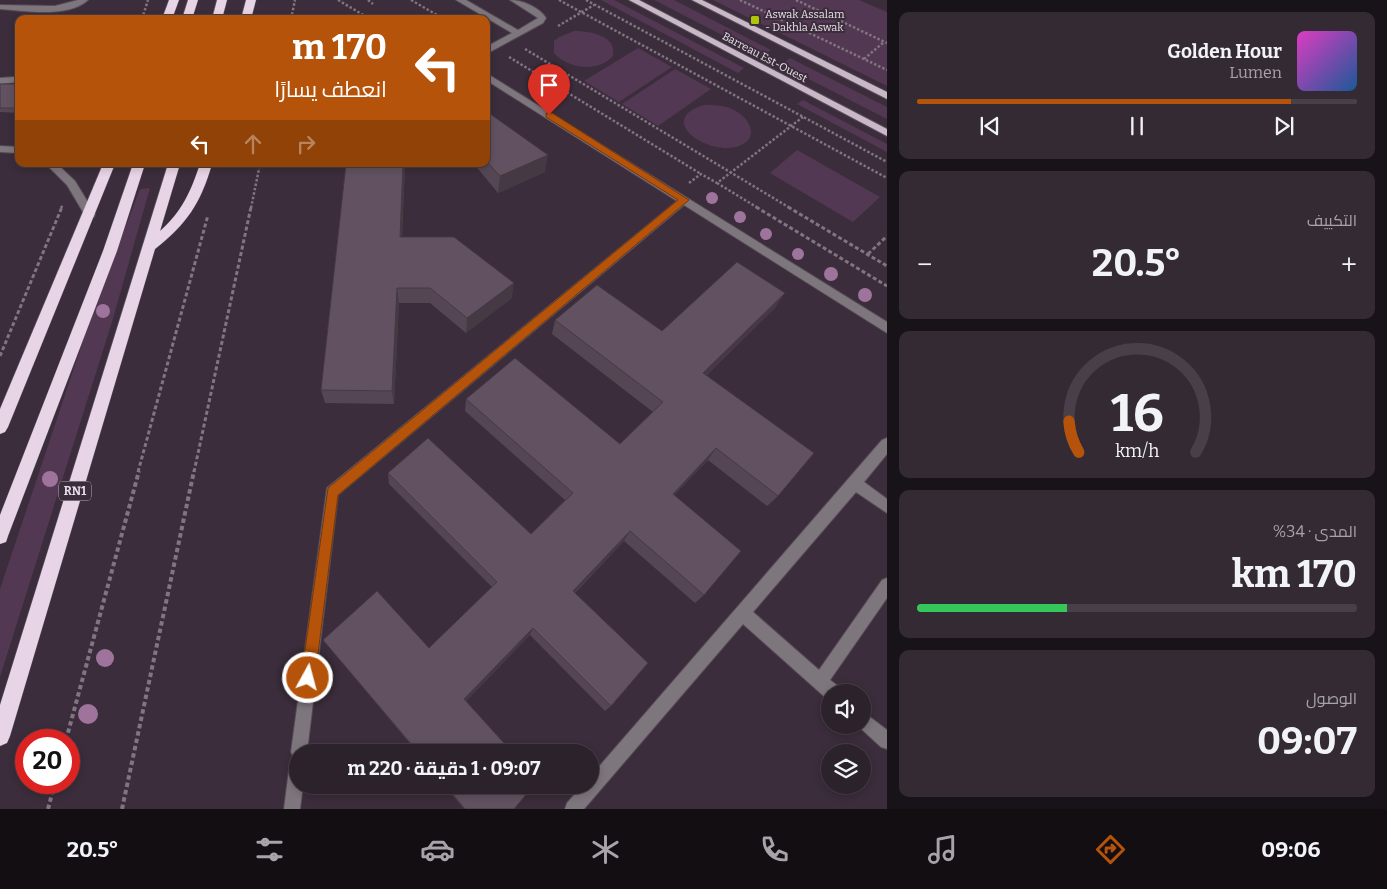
<!DOCTYPE html>
<html lang="ar">
<head>
<meta charset="utf-8">
<style>
  :root { --surface:#2c222c; --page:#342a34; --text:#f1f3f6; --muted:#a6a4a9; --line:#483f48; --accent:#b45309 }
  body { margin:0; font-family:Bitter,Cairo,serif; background:var(--page); color:var(--text); direction:rtl; height:100vh; display:flex; flex-direction:column; font-size:19px; white-space:nowrap }
  * { box-sizing:border-box; margin:0 }
  p { font-size:16px; color:var(--muted) }
  .icon { flex:none; width:28px; height:28px; fill:none; stroke:currentColor; stroke-width:2; stroke-linecap:round; stroke-linejoin:round }
  .map { position:relative; flex:1; overflow:hidden; direction:ltr }
  .side { display:flex; flex-direction:column; gap:12px; padding:12px; background:#181318; width:500px }
  .side>* { flex:none }
  .top-card { position:absolute; left:15px; top:15px; width:475px; height:152px; border-radius:10px; box-shadow:0 2px 8px #0003,0 0 0 1px var(--line); direction:rtl; background:#b45309; color:#fff; overflow:hidden }
  .buttons { position:absolute; left:821px; top:684px; display:grid; gap:10px }
  .buttons a { display:grid; place-items:center; width:50px; height:50px; border-radius:50%; background:var(--surface); box-shadow:0 2px 8px #0003,0 0 0 1px var(--line); font-size:25px }
  .speed { position:absolute; left:15px; top:729px; display:flex; gap:10px; font-size:25px; font-weight:700; text-align:center }
  .speed>* { display:grid; place-content:center; width:65px; height:65px; border-radius:50%; background:var(--surface); box-shadow:0 2px 8px #0003,0 0 0 1px var(--line); line-height:1 }
  .speed .limit { border:8px solid #d22; background:#fff; color:#111 }
  .pin { position:absolute; display:grid; place-items:center; width:42px; height:42px; color:#fff; margin:-51px -21px; border-radius:50% 50% 50% 0; rotate:-45deg; box-shadow:0 0 5px #0007 }
  .pin .icon { rotate:45deg }
  .me { position:absolute; width:55px; margin:-28px; rotate:7deg; stroke-linejoin:round; filter:drop-shadow(0 0 4px #0008) }
  .turn { display:flex; align-items:center; gap:18px; height:105px; padding:0 20px; font-size:22px }
  .turn .icon { width:65px; height:65px; stroke-width:2.5 }
  .turn b { display:block; font-size:35px; line-height:42px }
  .lanes { display:flex; align-items:center; height:48px; padding:0 20px; background:#0003; justify-content:center; gap:25px; direction:ltr }
  .lanes .off { opacity:.35 }
  .big { font-size:38px; font-weight:700; line-height:1.1 }
  .side .card { flex:1; display:flex; flex-direction:column; justify-content:center; gap:8px; min-width:0; padding:0 18px; border-radius:10px; background:var(--page) }
  .side .dial { align-items:center; gap:0 }
  .dial svg { height:130px; overflow:visible; fill:none; stroke:var(--line); stroke-width:7; stroke-linecap:round; text-anchor:middle }
  .dial text { fill:var(--text); stroke:none }
  .song { display:flex; align-items:center; gap:15px }
  .cover { width:60px; height:60px; border-radius:8px; background:linear-gradient(135deg,hsl(310 70% 55%),hsl(210 70% 35%)) }
  .played { height:5px; border-radius:2px; background:linear-gradient(90deg,var(--accent) 85%,var(--line) 85%) }
  .keys { display:flex; justify-content:space-around; direction:ltr }
  .heat { display:flex; justify-content:space-between; align-items:center; font-size:28px; direction:ltr }
  .charge { height:8px; border-radius:4px; background:linear-gradient(90deg,#34c759 34%,var(--line) 0) }
  .trip { position:absolute; left:289px; top:744px; width:310px; height:50px; border-radius:25px; background:var(--surface); box-shadow:0 2px 8px #0003,0 0 0 1px var(--line); font-weight:700; line-height:50px; text-align:center; direction:rtl }
  .tab-bar { display:flex; height:80px; justify-content:space-around; align-items:center; background:#120e12; color:var(--muted) }
  .tab-bar .icon { width:35px; height:35px }
  .tab-bar .selected { color:var(--accent) }
  .tab-bar b { font-size:22px; color:var(--text) }
  main { display:flex; flex:1; min-height:0 }
  .map>svg:first-child { display:block }
  .green { fill:#523852 }
  .lines { fill:none; stroke-linecap:round; stroke-linejoin:round }
  .minor-casing { stroke:#574a57; stroke-width:2 }
  .major-casing { stroke:#574a57; stroke-width:2 }
  .highway-casing { stroke:#574a57; stroke-width:1 }
  .path-far2 { stroke:#817581; stroke-width:2.5; stroke-dasharray:2.5 2; stroke-linecap:butt }
  .path-far1 { stroke:#817581; stroke-width:3; stroke-dasharray:4 2.5; stroke-linecap:butt }
  .path { stroke:#817581; stroke-width:4; stroke-dasharray:4.5 3; stroke-linecap:butt }
  .minor { fill:#7e767d; fill-rule:evenodd }
  .major { fill:#c9b9c8; fill-rule:evenodd }
  .highway { fill:#e7d4e6; fill-rule:evenodd }
  .tree { fill:#9e749c }
  .wall { fill:#544753 }
  .shaded-wall { fill:#453944 }
  .building { fill:#625261; stroke:#453944 }
  .route { fill:#b45309; stroke:#753606 }
  .poi-dot { fill:#afc506; stroke:#3b2d3b; stroke-width:2 }
  .labels { text-anchor:middle; stroke-width:4; stroke-linejoin:round; paint-order:stroke }
  .far-poi-label { font-size:11px; fill:#e9e0e9; stroke:#3b2d3b; text-anchor:start }
  .far-street-label { font-size:11px; fill:#e9e0e9; stroke:#3b2d3b }
  .shield { fill:#3b2d3b; stroke:#b5aab5; stroke-width:1 }
  .shield-label { font-size:12px; font-weight:bold; fill:#e9e0e9 }
</style>
</head>
<body>
<main>
<section class="side">
<div class="card">
<div class="song"><i class="cover"></i><div><b>Golden Hour</b><p>Lumen</p></div></div>
<div class="played"></div>
<div class="keys"><svg class="icon" aria-label="previous" viewBox="0 0 24 24"><path d="M18 5L8 12l10 7zM5 5v14"/></svg><svg class="icon" aria-label="pause" viewBox="0 0 24 24"><path d="M8 5v14M16 5v14"/></svg><svg class="icon" aria-label="next" viewBox="0 0 24 24"><path d="M6 5l10 7-10 7zM19 5v14"/></svg></div>
</div>
<div class="card"><p>التكييف</p>
<div class="heat"><a>−</a><b class="big">20.5°</b><a>+</a></div>
</div>
<div class="card dial"><svg viewBox="0 0 100 80">
<path d="M14 69A42 42 0 1 1 86 69"/>
<path d="M14 69A42 42 0 0 1 8 50" stroke="#b45309"/>
<text x="50" y="56" font-size="32" font-weight="700">16</text>
<text x="50" y="72" font-size="11">km/h</text>
</svg></div>
<div class="card"><p>المدى · 34%</p><b class="big">170 km</b><div class="charge"></div></div>
<div class="card"><p>الوصول</p><b class="big">09:07</b></div>
</section>
<div class="map">
<svg width="887" height="809" viewBox="0 0 887 809">
  <rect width="100%" height="100%" fill="#3b2d3b"/>
  <g class="green">
    <path d="M601,0H614L744,68L738,73Z"/>
    <path d="M654,0H674L771,50L763,56Z"/>
    <path d="M713,0H859L887,12V86Z"/>
    <path d="M574,31C589,31 617,35 613,56C598,73 568,69 554,53V41L559,37Z"/>
    <path d="M638,48L672,67L619,102L584,81Z"/>
    <path d="M790,58L887,107V119L781,65Z"/>
    <path d="M675,69L711,89L658,126L622,104Z"/>
    <path d="M803,100L887,144V152L797,104Z"/>
    <path d="M704,105C714,105 724,105 734,110C749,117 761,138 739,146C707,157 655,119 704,105Z"/>
    <path d="M797,150L880,197L853,222L770,173Z"/>
    <path d="M150,188L112,322L0,677V589L91,317L140,189Z"/>
  </g>
  <g class="lines">
    <g class="minor-casing">
      <g id="minor">
        <path d="M78,0H88C69,18 25,11 0,9V5L55,6Z"/>
        <path d="M456,0H466L518,30L538,18L510,0C522,0 539,7 546,18L543,23L486,54V47L512,33Z"/>
        <path d="M486,73L887,322V333L684,205L338,495L307,752H298V785H303L300,809H284L290,762L293,756L291,752L327,488L677,201L486,80Z"/>
        <path d="M14,77L17,78V82L0,84V78Z"/>
        <path d="M0,146L19,147V153L0,152Z"/>
        <path d="M46,164H57L75,181L95,214L94,217H86L67,185Z"/>
        <path d="M887,438V454L864,482L887,499V513L856,492L753,612L819,670L882,580L887,578V598L830,680L838,686L840,692H830V699L826,698L743,624L584,809H565L567,803L583,785H590V777L882,440Z"/>
        <path d="M862,711L887,730V749L881,747L857,725H862Z"/>
      </g>
    </g>
    <g class="major-casing">
      <g id="major">
        <path d="M629,0H639L887,129V136Z"/>
        <path d="M692,0H702L887,92V99Z"/>
      </g>
    </g>
    <g class="highway-casing">
      <g id="highway">
        <path d="M169,0H179L172,19H162Z"/>
        <path d="M188,0H198L192,19H182Z"/>
        <path d="M217,0H227L222,19H212Z"/>
        <path d="M246,0H256L251,19H241Z"/>
        <path d="M103,164H115L8,427L5,432L0,434V409Z"/>
        <path d="M133,164H145L117,251L8,536L6,542L0,544V515L103,251Z"/>
        <path d="M168,164H180L160,231C182,212 191,191 200,164H212C201,203 186,225 155,249L10,736L7,743L0,746V705Z"/>
      </g>
    </g>
    <g class="path-far2">
      <path d="M338,0L365,16L380,19"/>
      <path d="M368,0L373,4"/>
      <path d="M411,0L444,19"/>
      <path d="M559,0L887,178"/>
      <path d="M586,0L887,162"/>
      <path d="M740,0L887,70"/>
      <path d="M796,0L887,43"/>
      <path d="M142,19L148,0"/>
      <path d="M291,19L295,0"/>
      <path d="M558,26L594,5"/>
      <path d="M525,49L790,208"/>
      <path d="M509,57L701,174"/>
      <path d="M864,59L884,42"/>
      <path d="M689,183L701,174L717,183L803,117"/>
      <path d="M717,183L758,208"/>
      <path d="M61,208L63,204"/>
      <path d="M251,208L260,164"/>
    </g>
    <g class="path-far1">
      <path d="M756,207L887,286"/>
      <path d="M788,207L887,266"/>
      <path d="M868,254L887,236"/>
      <path d="M0,356L62,207"/>
      <path d="M138,472L208,215"/>
      <path d="M194,472L251,207"/>
    </g>
    <g class="path">
      <path d="M66,740L139,471"/>
      <path d="M48,809L55,782"/>
      <path d="M122,809L194,471"/>
    </g>
    <use href="#minor" class="minor"/>
    <use href="#major" class="major"/>
    <use href="#highway" class="highway"/>
  </g>
  <g class="tree">
    <circle cx="712" cy="198" r="6"/>
    <circle cx="740" cy="217" r="6"/>
    <circle cx="766" cy="234" r="6"/>
    <circle cx="798" cy="254" r="6"/>
    <circle cx="831" cy="274" r="7"/>
    <circle cx="865" cy="295" r="7"/>
    <circle cx="103" cy="311" r="7"/>
    <circle cx="50" cy="479" r="8"/>
    <circle cx="105" cy="658" r="9"/>
    <circle cx="88" cy="714" r="10"/>
  </g>
  <g class="wall">
    <path d="M0,84H19V113L0,112Z"/>
    <path d="M486,111L545,172L498,193L474,164H486Z"/>
    <path d="M405,164L402,237L512,298L466,333L430,303H399L394,404L325,403L321,390Z"/>
    <path d="M776,307L707,375L778,496L767,506L708,460L674,495L704,595L695,603L624,541L575,593L611,706L605,711L530,635L466,701L512,752H417L328,646L323,640L429,648L492,587L389,484L388,473L531,534L565,500L465,411L466,399L620,444L653,412L552,334L555,320L662,331Z"/>
    <path d="M444,785H534L514,809H464Z"/>
  </g>
  <g class="shaded-wall">
    <path d="M548,155L545,172L498,193L500,176Z"/>
    <path d="M403,164H405L401,253L400,237Z"/>
    <path d="M514,283L512,298L466,333L467,318Z"/>
    <path d="M397,288L399,303L394,404L392,391Z"/>
    <path d="M785,293L776,307L696,386L703,373Z"/>
    <path d="M716,448L708,460L665,505L673,494Z"/>
    <path d="M630,531L624,541L568,599L573,591Z"/>
    <path d="M533,628L530,635L463,704L464,699Z"/>
  </g>
  <g class="building">
    <rect x="0" y="84" width="19" height="24"/>
    <path d="M486,111L548,155L500,176L486,161Z"/>
    <path d="M346,164H403L400,237H454L514,283L467,318L430,288H397L392,391L321,390Z"/>
    <path d="M737,262L785,293L703,373L814,453L778,496L716,448L673,494L741,551L704,595L630,531L573,591L648,663L611,706L533,628L464,699L512,752H418L323,640L377,591L429,648L497,582L388,473L428,438L531,534L573,493L466,399L515,358L620,444L663,402L555,320L597,285L662,331Z"/>
    <path d="M445,785H534L514,809H465Z"/>
  </g>
  <path class="route" d="M546,113H552L689,200L338,495L315,678L313,683L308,685L303,683L301,678L328,488L678,200L546,117Z"/>
  <rect class="poi-dot" x="750" y="15" width="10" height="10" rx="2.5"/>
  <g class="labels">
    <g class="far-poi-label">
      <text x="765" y="18">Aswak Assalam<tspan x="765" dy="13">- Dakhla Aswak</tspan></text>
    </g>
    <g class="far-street-label">
      <text transform="translate(765 57) rotate(28)" y="4">Barreau Est-Ouest</text>
    </g>
    <rect class="shield" x="59" y="481.5" width="32" height="19" rx="4"/>
    <g class="shield-label">
      <text x="75" y="495">RN1</text>
    </g>
  </g>
</svg>
<div class="buttons">
<a><svg class="icon" aria-label="sound" viewBox="0 0 24 24"><path d="M4 9h4l5-4v14l-5-4H4zM17 9q2 3 0 6"/></svg></a>
<a><svg class="icon" aria-label="layers" viewBox="0 0 24 24"><path d="M12 4l9 5-9 5-9-5zM3 14l9 5 9-5"/></svg></a>
</div>
<div class="speed"><div class="limit">20</div></div>
<div class="pin" style="left:549px;top:115px;background:#d93025"><svg class="icon" aria-label="arrive" viewBox="0 0 24 24"><path d="M6 21V4h12l-3 4 3 4H6"/></svg></div>
<svg class="me" style="left:308px;top:678px" viewBox="-20 -20 40 40"><circle r="17" fill="#b45309" stroke="#fff" stroke-width="3"/><path d="M0-11L8 9 0 5-8 9z" fill="#fff"/></svg>
<div class="trip">09:07 · 1 دقيقة · 220 m</div>
<div class="top-card">
<div class="turn"><svg class="icon" aria-label="left" viewBox="0 0 24 24"><path d="M17 20v-9H6M10 6l-5 5 5 5"/></svg><div><b>170 m</b>انعطف يسارًا</div></div>
<div class="lanes"><svg class="icon" aria-label="left" viewBox="0 0 24 24"><path d="M17 20v-9H6M10 6l-5 5 5 5"/></svg><svg class="icon off" aria-label="ahead" viewBox="0 0 24 24"><path d="M12 20V5M6 11l6-6 6 6"/></svg><svg class="icon off" aria-label="right" viewBox="0 0 24 24"><path d="M7 20v-9h11M14 6l5 5-5 5"/></svg></div>
</div>
</div>
</main>
<nav class="tab-bar">
<b>09:06</b>
<svg class="icon selected" aria-label="directions" viewBox="0 0 24 24"><path d="M12 3l9 9-9 9-9-9zM9 14v-3h6M13 9l2 2-2 2"/></svg>
<svg class="icon" aria-label="music" viewBox="0 0 24 24"><path d="M9 18V5l10-2v13"/><circle cx="6" cy="18" r="3"/><circle cx="16" cy="16" r="3"/></svg>
<svg class="icon" aria-label="phone" viewBox="0 0 24 24"><path d="M5 4h4l2 5-3 2q2 4 5 5l2-3 5 2v4C11 20 4 13 5 4z"/></svg>
<svg class="icon" aria-label="climate" viewBox="0 0 24 24"><path d="M12 3v18M4 7l16 10M4 17L20 7"/></svg>
<svg class="icon" aria-label="car" viewBox="0 0 24 24"><path d="M5 17H2v-5l4-1 3-4h7l3 4 3 1v5h-3M9 17h6M6 11h13"/><circle cx="7" cy="17" r="2"/><circle cx="17" cy="17" r="2"/></svg>
<svg class="icon" aria-label="filters" viewBox="0 0 24 24"><path d="M4 7h16M4 17h16"/><circle cx="9" cy="7" r="2"/><circle cx="15" cy="17" r="2"/></svg>
<b>20.5°</b>
</nav>
</body>
</html>
